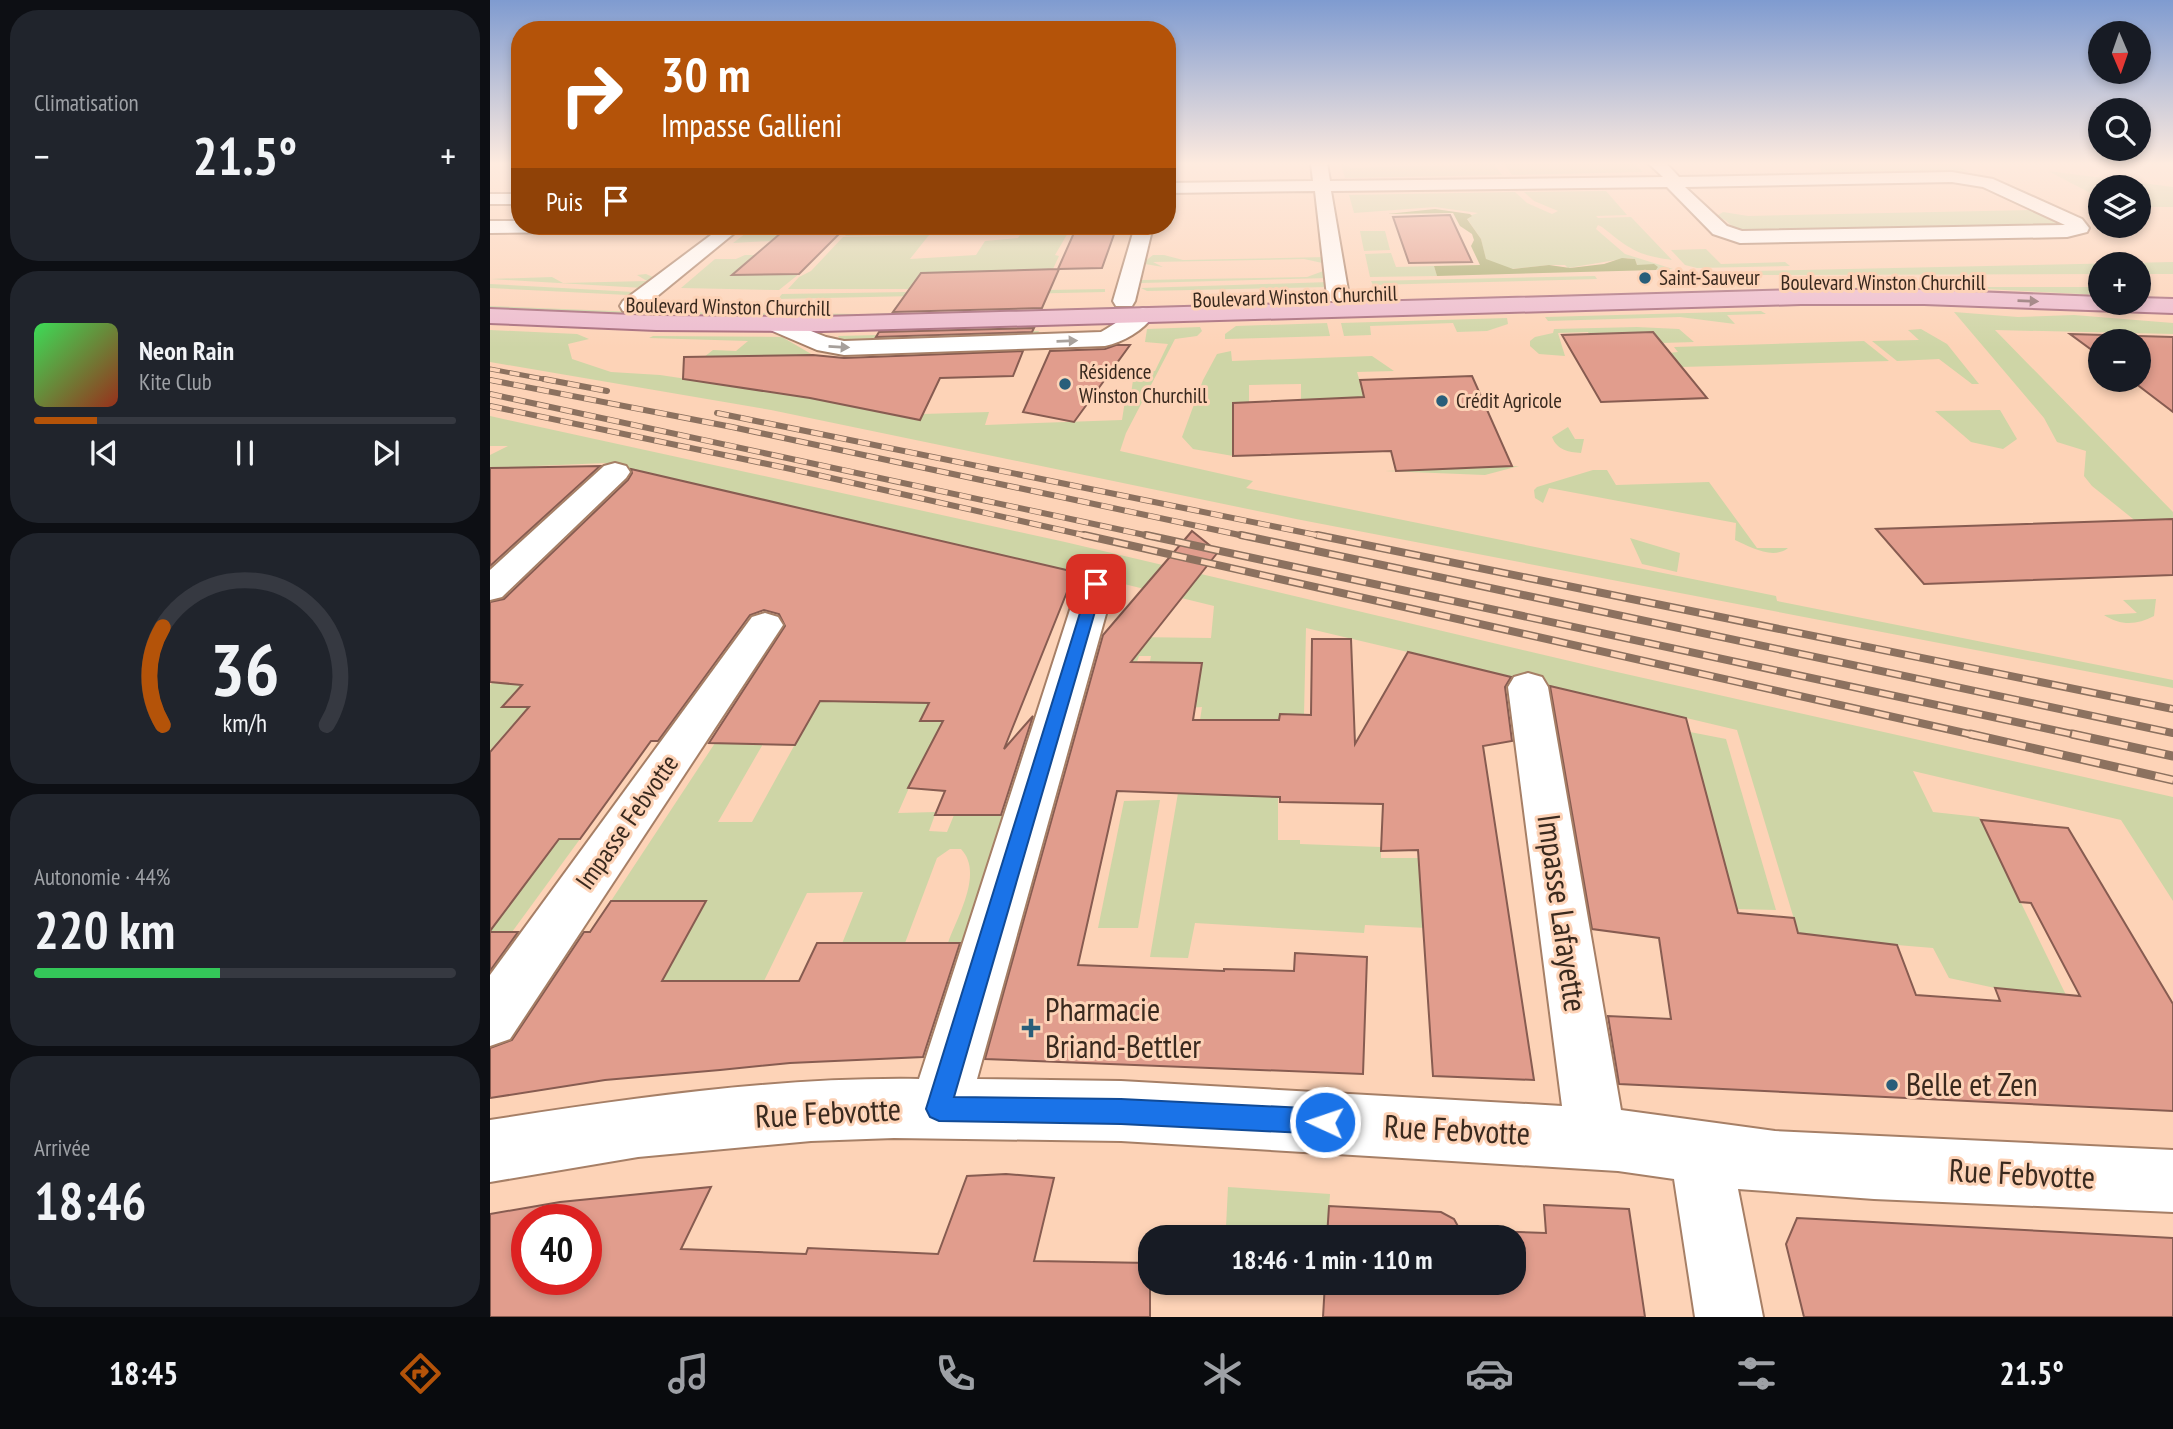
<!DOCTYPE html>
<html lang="fr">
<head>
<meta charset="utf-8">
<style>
  :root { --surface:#171b24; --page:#20242c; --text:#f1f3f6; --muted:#9ea1a6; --line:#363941; --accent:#b45309 }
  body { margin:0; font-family:"PT Sans Narrow",sans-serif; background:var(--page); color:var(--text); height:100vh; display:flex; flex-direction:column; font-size:26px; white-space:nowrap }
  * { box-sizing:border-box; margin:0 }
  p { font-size:23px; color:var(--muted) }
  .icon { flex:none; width:38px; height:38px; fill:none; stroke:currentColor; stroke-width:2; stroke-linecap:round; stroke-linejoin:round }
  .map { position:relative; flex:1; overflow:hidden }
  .panel { display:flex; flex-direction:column; gap:10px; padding:10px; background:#0d0f14; width:490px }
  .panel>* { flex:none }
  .banner { position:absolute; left:21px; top:21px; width:665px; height:214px; border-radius:28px; box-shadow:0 4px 10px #0003; background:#b45309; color:#fff; overflow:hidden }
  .needle { width:46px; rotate:178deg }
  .controls { position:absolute; left:1598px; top:21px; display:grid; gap:14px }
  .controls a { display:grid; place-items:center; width:63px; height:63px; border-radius:50%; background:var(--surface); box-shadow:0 4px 10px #0003; font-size:35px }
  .speed { position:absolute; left:21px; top:1204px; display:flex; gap:14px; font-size:35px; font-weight:700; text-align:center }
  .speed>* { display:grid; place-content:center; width:91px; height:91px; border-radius:50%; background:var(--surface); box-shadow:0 4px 10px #0003; line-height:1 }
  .speed .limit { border:10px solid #d22; background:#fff; color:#111 }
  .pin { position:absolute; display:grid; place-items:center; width:60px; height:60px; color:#fff; margin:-30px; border-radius:14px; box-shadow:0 4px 10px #0006 }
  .me { position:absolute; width:77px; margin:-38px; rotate:273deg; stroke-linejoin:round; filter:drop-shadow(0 0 5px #0008) }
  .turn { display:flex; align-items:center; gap:24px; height:147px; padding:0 35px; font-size:32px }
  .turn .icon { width:91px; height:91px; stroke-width:2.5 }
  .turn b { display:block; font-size:49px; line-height:60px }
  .then { display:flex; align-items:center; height:66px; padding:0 35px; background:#0003; gap:14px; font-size:26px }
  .big { font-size:52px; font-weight:600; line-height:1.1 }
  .panel .tile { flex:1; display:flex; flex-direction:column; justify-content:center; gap:10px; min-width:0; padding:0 24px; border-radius:28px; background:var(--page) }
  .panel .dial { align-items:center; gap:0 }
  .dial svg { height:182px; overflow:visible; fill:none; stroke:var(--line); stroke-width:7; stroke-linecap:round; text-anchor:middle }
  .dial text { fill:var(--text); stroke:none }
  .song { display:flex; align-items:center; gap:21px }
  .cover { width:84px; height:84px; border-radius:10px; background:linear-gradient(135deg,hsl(130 70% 55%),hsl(10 70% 35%)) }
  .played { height:7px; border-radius:4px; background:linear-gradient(90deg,var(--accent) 15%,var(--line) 15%) }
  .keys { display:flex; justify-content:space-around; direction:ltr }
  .heat { display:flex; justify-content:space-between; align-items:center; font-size:38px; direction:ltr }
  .charge { height:10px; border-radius:5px; background:linear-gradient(90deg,#34c759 44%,var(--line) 0) }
  .trip { position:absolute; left:648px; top:1225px; width:388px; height:70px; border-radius:28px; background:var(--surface); box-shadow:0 4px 10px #0003; font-weight:600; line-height:70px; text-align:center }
  .menu { display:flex; height:112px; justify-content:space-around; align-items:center; background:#090b0e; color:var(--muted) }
  .menu .icon { width:49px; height:49px }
  .menu .on { color:var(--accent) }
  .menu b { font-size:32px; color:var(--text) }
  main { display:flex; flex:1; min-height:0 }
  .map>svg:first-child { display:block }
  .green { fill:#ced5a6 }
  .forest { fill:#a2a96a }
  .building { fill:#e19d8d; stroke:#875c51; stroke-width:2; fill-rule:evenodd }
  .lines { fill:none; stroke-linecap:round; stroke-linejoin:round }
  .minor-casing { stroke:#a67f66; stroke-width:4 }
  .major-casing { stroke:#a56a7c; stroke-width:4 }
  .minor { fill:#fff; fill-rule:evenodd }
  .major { fill:#ecbbcf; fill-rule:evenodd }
  .rail-far3-casing { stroke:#8c715f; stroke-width:5 }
  .rail-far2-casing { stroke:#8c715f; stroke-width:6 }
  .rail-far1-casing { stroke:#8c715f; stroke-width:8 }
  .rail-casing { stroke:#8c715f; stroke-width:9 }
  .rail-far3 { stroke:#fdd3b7; stroke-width:3.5; stroke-dasharray:10; stroke-linecap:butt }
  .rail-far2 { stroke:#fdd3b7; stroke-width:4.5; stroke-dasharray:12; stroke-linecap:butt }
  .rail-far1 { stroke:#fdd3b7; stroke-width:5; stroke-dasharray:15; stroke-linecap:butt }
  .rail { stroke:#fdd3b7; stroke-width:6; stroke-dasharray:19; stroke-linecap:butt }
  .oneway { fill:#8a6b6e }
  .oneway2 { fill:#a69f9a }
  .route { fill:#1a73e8; stroke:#114b97; stroke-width:2 }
  .poi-dot { fill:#295e7a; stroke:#fdd3b7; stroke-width:2.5 }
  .labels { text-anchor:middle; stroke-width:6; stroke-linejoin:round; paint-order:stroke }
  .far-poi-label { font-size:21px; fill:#39291e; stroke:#fdd3b7; text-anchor:start }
  .far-street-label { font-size:21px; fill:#39291e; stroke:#fdd3b7 }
  .street-label { font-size:26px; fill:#39291e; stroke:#fdd3b7 }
  .near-street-label { font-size:32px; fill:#39291e; stroke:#fdd3b7 }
  .near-poi-label { font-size:32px; fill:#39291e; stroke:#fdd3b7; text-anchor:start }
</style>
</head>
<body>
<main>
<section class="panel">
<div class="tile"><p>Climatisation</p>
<div class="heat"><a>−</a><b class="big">21.5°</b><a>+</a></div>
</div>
<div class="tile">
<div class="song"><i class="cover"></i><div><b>Neon Rain</b><p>Kite Club</p></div></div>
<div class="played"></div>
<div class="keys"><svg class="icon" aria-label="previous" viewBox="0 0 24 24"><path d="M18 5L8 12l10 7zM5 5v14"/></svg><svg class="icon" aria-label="pause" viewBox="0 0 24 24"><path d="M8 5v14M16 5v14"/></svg><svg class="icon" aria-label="next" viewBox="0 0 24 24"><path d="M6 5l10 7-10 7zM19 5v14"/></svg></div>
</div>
<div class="tile dial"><svg viewBox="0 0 100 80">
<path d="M14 69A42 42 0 1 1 86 69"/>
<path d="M14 69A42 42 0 0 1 14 26" stroke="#b45309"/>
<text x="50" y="56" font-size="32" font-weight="700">36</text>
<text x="50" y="72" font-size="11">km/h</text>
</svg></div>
<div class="tile"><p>Autonomie · 44%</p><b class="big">220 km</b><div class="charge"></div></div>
<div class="tile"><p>Arrivée</p><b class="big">18:46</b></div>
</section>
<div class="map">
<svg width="1683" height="1317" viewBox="0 0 1683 1317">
  <rect width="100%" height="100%" fill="#fdd3b7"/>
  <g class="green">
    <path d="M1144,163L1153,172L1022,175L1014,164Z"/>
    <path d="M1330,163H1463L1479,172L1331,174Z"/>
    <path d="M851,164L862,168L1004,164L1012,175L855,178Z"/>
    <path d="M1558,171L1683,187V207H1649L1648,187H1610V198Z"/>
    <path d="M1116,191L1137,215L1106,216L1108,218L1141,217L1182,260C1146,255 1140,249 1112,227L1108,225L1106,229L1135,254L1183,269L1166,270L1168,267L1147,265L1145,259L1138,258L1078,268L1075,265H1059L1021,269L996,260L991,239L976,217L988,213L945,207L864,213L859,195L1025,192L1037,203L1062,214L1068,211L1044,201L1034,192Z"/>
    <path d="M1543,208L1580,225L1566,230L1571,224L1280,232L1265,229L1259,234L1236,227L1242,226L1235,220L1225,217L1233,212L1258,216L1542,210Z"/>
    <path d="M298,226L281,241L243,243L264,227Z"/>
    <path d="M364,226H454L450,231H497L500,226H535L502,231L355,236Z"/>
    <path d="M543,226H582L565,255L569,256L563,269L431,273L419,289H298L309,277L321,271L353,237L439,235L420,259L486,255L495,241L528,238L534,229Z"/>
    <path d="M870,231H895L900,250L874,251Z"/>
    <path d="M1216,249L1231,264L1295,262L1300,266L1207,268L1195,265L1181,250Z"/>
    <path d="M901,253L906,267L944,266L947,276L880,277L875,254Z"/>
    <path d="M255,255H265L243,275L309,274L289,290L191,288L225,259H246Z"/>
    <path d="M663,255H674L693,260L836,257L837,264L814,259L663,262L673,267L655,264L654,262Z"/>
    <path d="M1683,262V274H1649L1648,264H1610V274L1266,275L1261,271Z"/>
    <path d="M836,270L839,278L651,283V280L817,277Z"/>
    <path d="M156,274L165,278L153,288L0,279L62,277L73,283L157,281L147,275Z"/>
    <path d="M1105,276L1107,279L883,285L881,281Z"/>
    <path d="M839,282L838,287L657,291L651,288Z"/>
    <path d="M0,284L144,292L138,295L0,288Z"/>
    <path d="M1384,287H1610V295L1455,287L1293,292L1290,289Z"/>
    <path d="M615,289V292L288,299L292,294Z"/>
    <path d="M1231,291L1234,293L326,318L178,317L0,309V306L148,312L375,314Z"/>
    <path d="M1271,311L1276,314L1237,315L1245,324L1190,317L1058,321L1055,317Z"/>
    <path d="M1464,312L1528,317L1584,315L1683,323V334L1505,330L1683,512V551L1602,486L1594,476L1596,451L1567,442L1554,418Z"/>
    <path d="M1017,318L1018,324L997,331L967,332L963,323L880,326L881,335L854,336L851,323Z"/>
    <path d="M837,323L840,336L735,339V334L746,326Z"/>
    <path d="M710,327L712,331L707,336L685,339L636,433L630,451L763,481L756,488L1286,596L1287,601L1683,680V688L806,519L281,410L0,362V330L87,334L99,339L78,344L82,359L121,372L170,375L318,397L429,420L433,414L499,412L495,425L632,420L636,394H641L644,373L665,371L678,344L655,342L657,329Z"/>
    <path d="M1147,327L1189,329L1204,342L1171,343L1162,332L1099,334L1098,332L1068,333L1075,356L1049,354L1040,346V341L1045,337L1063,333L1064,329Z"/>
    <path d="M1431,329L1457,344L1489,384H1482L1449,359L1407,361L1382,341L1429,340L1418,330Z"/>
    <path d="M549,331L547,335L359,339L353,343L348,336Z"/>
    <path d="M163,336L292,337L323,355L214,357L223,350L246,351L258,341L159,338Z"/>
    <path d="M1374,341L1399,361L1191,367L1179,353L1188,352L1184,347Z"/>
    <path d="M741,351L742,361L882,356L904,371L867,372L875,399L811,400V384L759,385V402L743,403V456L703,449L692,437L713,380L727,354Z"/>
    <path d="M1510,410L1527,439L1513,449L1481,442L1445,411Z"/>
    <path d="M0,416L575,542L1118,670L1683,797V901L1631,820L1423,771L1443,812L1489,817L1576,995L1505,988L1459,978L1443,948L1407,945L1323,982L1247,730L816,628L814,715L791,714L789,720H710L712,707L651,711L661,656H649L647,662H605L608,650L640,649L643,637L721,638L724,606L585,572L378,701L439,703L454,721L433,771L426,772L408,813L446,812L439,831L457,832L464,815L516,814L474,943H458C467,917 494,873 471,849H460L447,858L415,943L351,946L373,892L317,893L274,981H172L216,901H121L225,743L273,744L228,822H262L304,746L284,745L305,707L301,627L303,507L115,463L46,466L20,489H0V455L18,446H0Z"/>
    <path d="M1078,427L1085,439H1094L1091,453C1078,452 1067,450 1062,437Z"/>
    <path d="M1029,466L995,475L895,471Z"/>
    <path d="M1103,470H1117L1126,485L1219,482L1267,548H1298C1283,560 1260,547 1245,540L1246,523L1059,488L1053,503L1045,498L1044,490L1047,487Z"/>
    <path d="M1140,538L1190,553L1187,572L1152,564Z"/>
    <path d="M1666,599L1664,616C1647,625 1631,626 1614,615L1647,613L1633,600Z"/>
    <path d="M9,676L32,685L12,707H39L0,750V685Z"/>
    <path d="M1200,732L1236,739L1286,910L1244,909Z"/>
    <path d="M688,793L788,796V840H810V844L891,847V858H934L937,928L875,925L874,933L705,923L698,958L660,957Z"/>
    <path d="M670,800L648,928H608L634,801Z"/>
    <path d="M0,839H90L22,932H0Z"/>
    <path d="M738,1187L840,1194L837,1237H738L736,1227Z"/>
  </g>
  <path class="forest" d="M945,209L980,214L982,216L977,219L991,239L996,259L1023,269L1059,265L1080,268L1114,264L1132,258L1145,259L1147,265L1164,264L1168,267L1166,270L947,276L944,266L990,265L981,246L984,240L982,234L970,226L963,213L897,214Z"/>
  <g class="building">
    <path d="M960,215L982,262L919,263L903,217Z"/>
    <path d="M299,226H357L309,274L242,275Z"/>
    <path d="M587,226H627L612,268L569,269L552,308L403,312L431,273L568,269Z"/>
    <path d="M544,328L542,332L386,337L389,332Z"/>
    <path d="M1163,332L1217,398L1111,402L1072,335Z"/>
    <path d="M1580,334L1683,337V412L1641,380H1648V341H1610V356Z"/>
    <path d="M626,345H640L584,422L533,412L560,351L615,349Z"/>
    <path d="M533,351L523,376L450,378L430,420L320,398L193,379L194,357L323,355L354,358Z"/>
    <path d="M982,376L1022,466L906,471L901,451L743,456V403L874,397L870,380Z"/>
    <path d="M110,466L0,566V468Z"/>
    <path d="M141,469L585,572L514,749L543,716L511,815H445L455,791L418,788L453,721H430L439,703L330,701L305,745L219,743L295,626L289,614L274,610L260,615L168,741H161L90,839H69L0,931V752L39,707H12L32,685L0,682V602L14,599L138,480L142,473Z"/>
    <path d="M1683,519V575L1434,584L1386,529Z"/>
    <path d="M702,531L728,552L641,662L712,663L703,720H789L790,714L821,715L822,639H861L865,744L918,652L1021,677L1015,687L1022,741L993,746L1044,1080L943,1076L928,850L891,851L893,804L790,802V797L627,791L588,965L734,971V969L804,971L805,953L877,957L873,1074L495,1059L613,635Z"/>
    <path d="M1060,686L1196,718L1248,913L1304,918L1308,933L1407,945L1426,995L1510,1001L1505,988L1590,996L1541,903L1530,902L1491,820L1578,828L1683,1004V1111L1129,1084L1118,1016L1181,1019L1169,938L1102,929Z"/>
    <path d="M121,901H216L172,981H309L327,943H470L433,1057L300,1063L230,1070L115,1080L0,1098V1048L22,1040L94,932H100Z"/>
    <path d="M0,932H28L0,971Z"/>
    <path d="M516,1174L564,1178L544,1261L660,1263V1317H0V1214L70,1202L221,1187L191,1249L316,1254L318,1248L448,1254L477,1176ZM37,1220H96V1279H37Z"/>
    <path d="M1054,1205L1139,1209L1155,1317H833L835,1283H1024V1237H837L839,1206L951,1212L964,1219L970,1230L1056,1233Z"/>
    <path d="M1307,1218L1683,1238V1317H1314L1296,1244Z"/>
  </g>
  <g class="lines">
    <g class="minor-casing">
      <g id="minor">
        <path d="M821,163H837L840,181L1173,177L1158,163H1176L1189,177L1462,172L1503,179L1592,219L1599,228L1597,232L1577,237L1250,243L1223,234L1177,187L841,191L859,296L856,301H840L837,296L825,191L677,193V183L823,181ZM1462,182L1493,187L1575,225L1252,231L1237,226L1195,187Z"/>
        <rect x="0" y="194" width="30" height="10"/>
        <path d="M0,221H30V226H95L86,232L0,233Z"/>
        <path d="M233,226H253L149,311H133L130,306L133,301Z"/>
        <path d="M645,226H663L645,301L642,306H626L623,301Z"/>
        <path d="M653,308L661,310L664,315C653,331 633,342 615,346L354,355L327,350L278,329L274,324L278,319L286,317L336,337L354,341L611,332C625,325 638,312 653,308Z"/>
        <path d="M125,463L136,466L140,472L136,478L12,597L0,600V570L114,466Z"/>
        <path d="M606,574L618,577L624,585L487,1079L631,1081L1072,1106L1018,687L1024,677L1038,673L1052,677L1058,687L1131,1110L1285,1131L1683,1150V1212L1384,1199L1248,1189L1273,1317H1205L1184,1179L1128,1171L631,1141L404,1138L321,1141L148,1157L0,1182V1120C142,1098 285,1077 429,1079L588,585L594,577Z"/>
        <path d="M275,613L288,617L293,625L20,1039L0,1046V975L262,617Z"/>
      </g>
    </g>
    <g class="major-casing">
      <path id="major" d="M1311,290H1434L1610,297V303H1648V298L1683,299V313L1434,304H1311L332,331L166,330L0,323V309L166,316L332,317Z"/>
    </g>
    <use href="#minor" class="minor"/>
    <use href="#major" class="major"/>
    <g class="rail-far3-casing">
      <g id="rail-far3">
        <path d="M0,369L64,381"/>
        <path d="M0,380L5,381"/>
      </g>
    </g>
    <g class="rail-far2-casing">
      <g id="rail-far2">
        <path d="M54,379L117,391"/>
        <path d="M0,380L242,427L759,537"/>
        <path d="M0,394L664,537"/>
        <path d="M0,406L301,469L602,537"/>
        <path d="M227,413L836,537"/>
      </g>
    </g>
    <g class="rail-far1-casing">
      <g id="rail-far1">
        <path d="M594,535L1488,736"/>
        <path d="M656,535L1591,736"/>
        <path d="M751,535L1683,733"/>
        <path d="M827,535L1683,709"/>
      </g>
    </g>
    <g class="rail-casing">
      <g id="rail">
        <path d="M1480,734L1683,780"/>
        <path d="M1582,734L1683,756"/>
      </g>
    </g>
    <use href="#rail-far3" class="rail-far3"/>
    <use href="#rail-far2" class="rail-far2"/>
    <use href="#rail-far1" class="rail-far1"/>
    <use href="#rail" class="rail"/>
  </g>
  <defs><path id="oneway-solid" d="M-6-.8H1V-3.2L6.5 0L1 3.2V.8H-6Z" transform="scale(1.75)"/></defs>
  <use class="oneway" href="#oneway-solid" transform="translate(1538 301) rotate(2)"/>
  <g class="oneway2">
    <use href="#oneway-solid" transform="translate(577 341) rotate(-2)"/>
    <use href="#oneway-solid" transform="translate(349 347) rotate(3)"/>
  </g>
  <linearGradient id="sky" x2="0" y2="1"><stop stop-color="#7f9bd0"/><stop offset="0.47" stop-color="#feebdf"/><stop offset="1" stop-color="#feebdf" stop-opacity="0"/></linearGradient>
  <rect width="1683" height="348" fill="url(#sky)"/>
  <path class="route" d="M606,580L613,584L464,1097L631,1099L835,1109L844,1113L848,1122L844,1131L835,1134L631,1124L449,1121L440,1117L436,1109L599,584Z"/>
  <g class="poi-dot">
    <circle cx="1155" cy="278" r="7"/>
    <circle cx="575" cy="384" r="7"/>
    <circle cx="952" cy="401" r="7"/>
    <path d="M537.5 1017.5h7v7h7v7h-7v7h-7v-7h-7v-7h7z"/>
    <circle cx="1402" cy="1085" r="7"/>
  </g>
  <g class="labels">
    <g class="far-poi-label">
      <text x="1169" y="285">Saint-Sauveur</text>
      <text x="589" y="379">Résidence<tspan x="589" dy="24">Winston Churchill</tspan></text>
      <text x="966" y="408">Crédit Agricole</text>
    </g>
    <g class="far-street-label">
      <text x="1393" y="290">Boulevard Winston Churchill</text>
      <text transform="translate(805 297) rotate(-2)" y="7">Boulevard Winston Churchill</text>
      <text transform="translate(238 307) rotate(1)" y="7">Boulevard Winston Churchill</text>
    </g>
    <g class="street-label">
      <text transform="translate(137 822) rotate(-55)" y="9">Impasse Febvotte</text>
    </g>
    <g class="near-street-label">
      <text transform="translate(1072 913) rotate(82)" y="11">Impasse Lafayette</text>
      <text transform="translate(338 1113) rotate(-3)" y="11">Rue Febvotte</text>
      <text transform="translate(967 1130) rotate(3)" y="11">Rue Febvotte</text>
      <text transform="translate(1532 1174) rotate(3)" y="11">Rue Febvotte</text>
    </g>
    <g class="near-poi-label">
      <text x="555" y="1021">Pharmacie<tspan x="555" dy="37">Briand-Bettler</tspan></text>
      <text x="1416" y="1096">Belle et Zen</text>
    </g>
  </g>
</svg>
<div class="controls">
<a><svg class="needle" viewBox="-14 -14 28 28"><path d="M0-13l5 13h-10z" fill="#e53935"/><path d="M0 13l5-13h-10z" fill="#9ea1a6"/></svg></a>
<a><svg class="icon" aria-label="search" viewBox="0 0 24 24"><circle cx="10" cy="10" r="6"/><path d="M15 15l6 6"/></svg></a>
<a><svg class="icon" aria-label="layers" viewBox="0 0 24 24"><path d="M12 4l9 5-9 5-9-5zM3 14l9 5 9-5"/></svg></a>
<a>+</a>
<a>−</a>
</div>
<div class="speed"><div class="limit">40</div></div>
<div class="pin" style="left:606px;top:584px;background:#d93025"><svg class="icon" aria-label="arrive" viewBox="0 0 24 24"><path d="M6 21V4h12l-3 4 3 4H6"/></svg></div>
<svg class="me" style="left:835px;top:1122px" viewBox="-20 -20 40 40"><circle r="17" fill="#1a73e8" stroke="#fff" stroke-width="3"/><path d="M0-11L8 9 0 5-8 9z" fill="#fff"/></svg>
<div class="trip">18:46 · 1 min · 110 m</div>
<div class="banner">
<div class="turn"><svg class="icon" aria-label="right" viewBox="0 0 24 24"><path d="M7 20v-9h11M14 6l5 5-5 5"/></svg><div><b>30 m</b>Impasse Gallieni</div></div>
<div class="then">Puis<svg class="icon" aria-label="arrive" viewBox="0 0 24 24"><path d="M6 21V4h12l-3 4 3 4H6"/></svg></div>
</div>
</div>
</main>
<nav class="menu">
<b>18:45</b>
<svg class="icon on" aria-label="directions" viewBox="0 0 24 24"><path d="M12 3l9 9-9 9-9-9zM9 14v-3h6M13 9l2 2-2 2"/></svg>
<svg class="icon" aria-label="music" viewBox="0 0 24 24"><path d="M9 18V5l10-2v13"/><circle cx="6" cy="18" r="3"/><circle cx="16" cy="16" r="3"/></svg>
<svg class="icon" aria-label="phone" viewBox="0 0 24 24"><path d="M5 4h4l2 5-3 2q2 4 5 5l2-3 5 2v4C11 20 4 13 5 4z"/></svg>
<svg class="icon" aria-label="climate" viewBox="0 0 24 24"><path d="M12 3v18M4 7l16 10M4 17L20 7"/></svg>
<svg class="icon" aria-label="car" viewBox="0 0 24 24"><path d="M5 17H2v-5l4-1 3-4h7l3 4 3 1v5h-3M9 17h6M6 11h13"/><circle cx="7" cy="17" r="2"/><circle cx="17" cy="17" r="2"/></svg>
<svg class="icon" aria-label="filters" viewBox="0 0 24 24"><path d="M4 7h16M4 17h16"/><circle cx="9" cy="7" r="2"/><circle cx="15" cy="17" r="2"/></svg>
<b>21.5°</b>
</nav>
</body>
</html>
